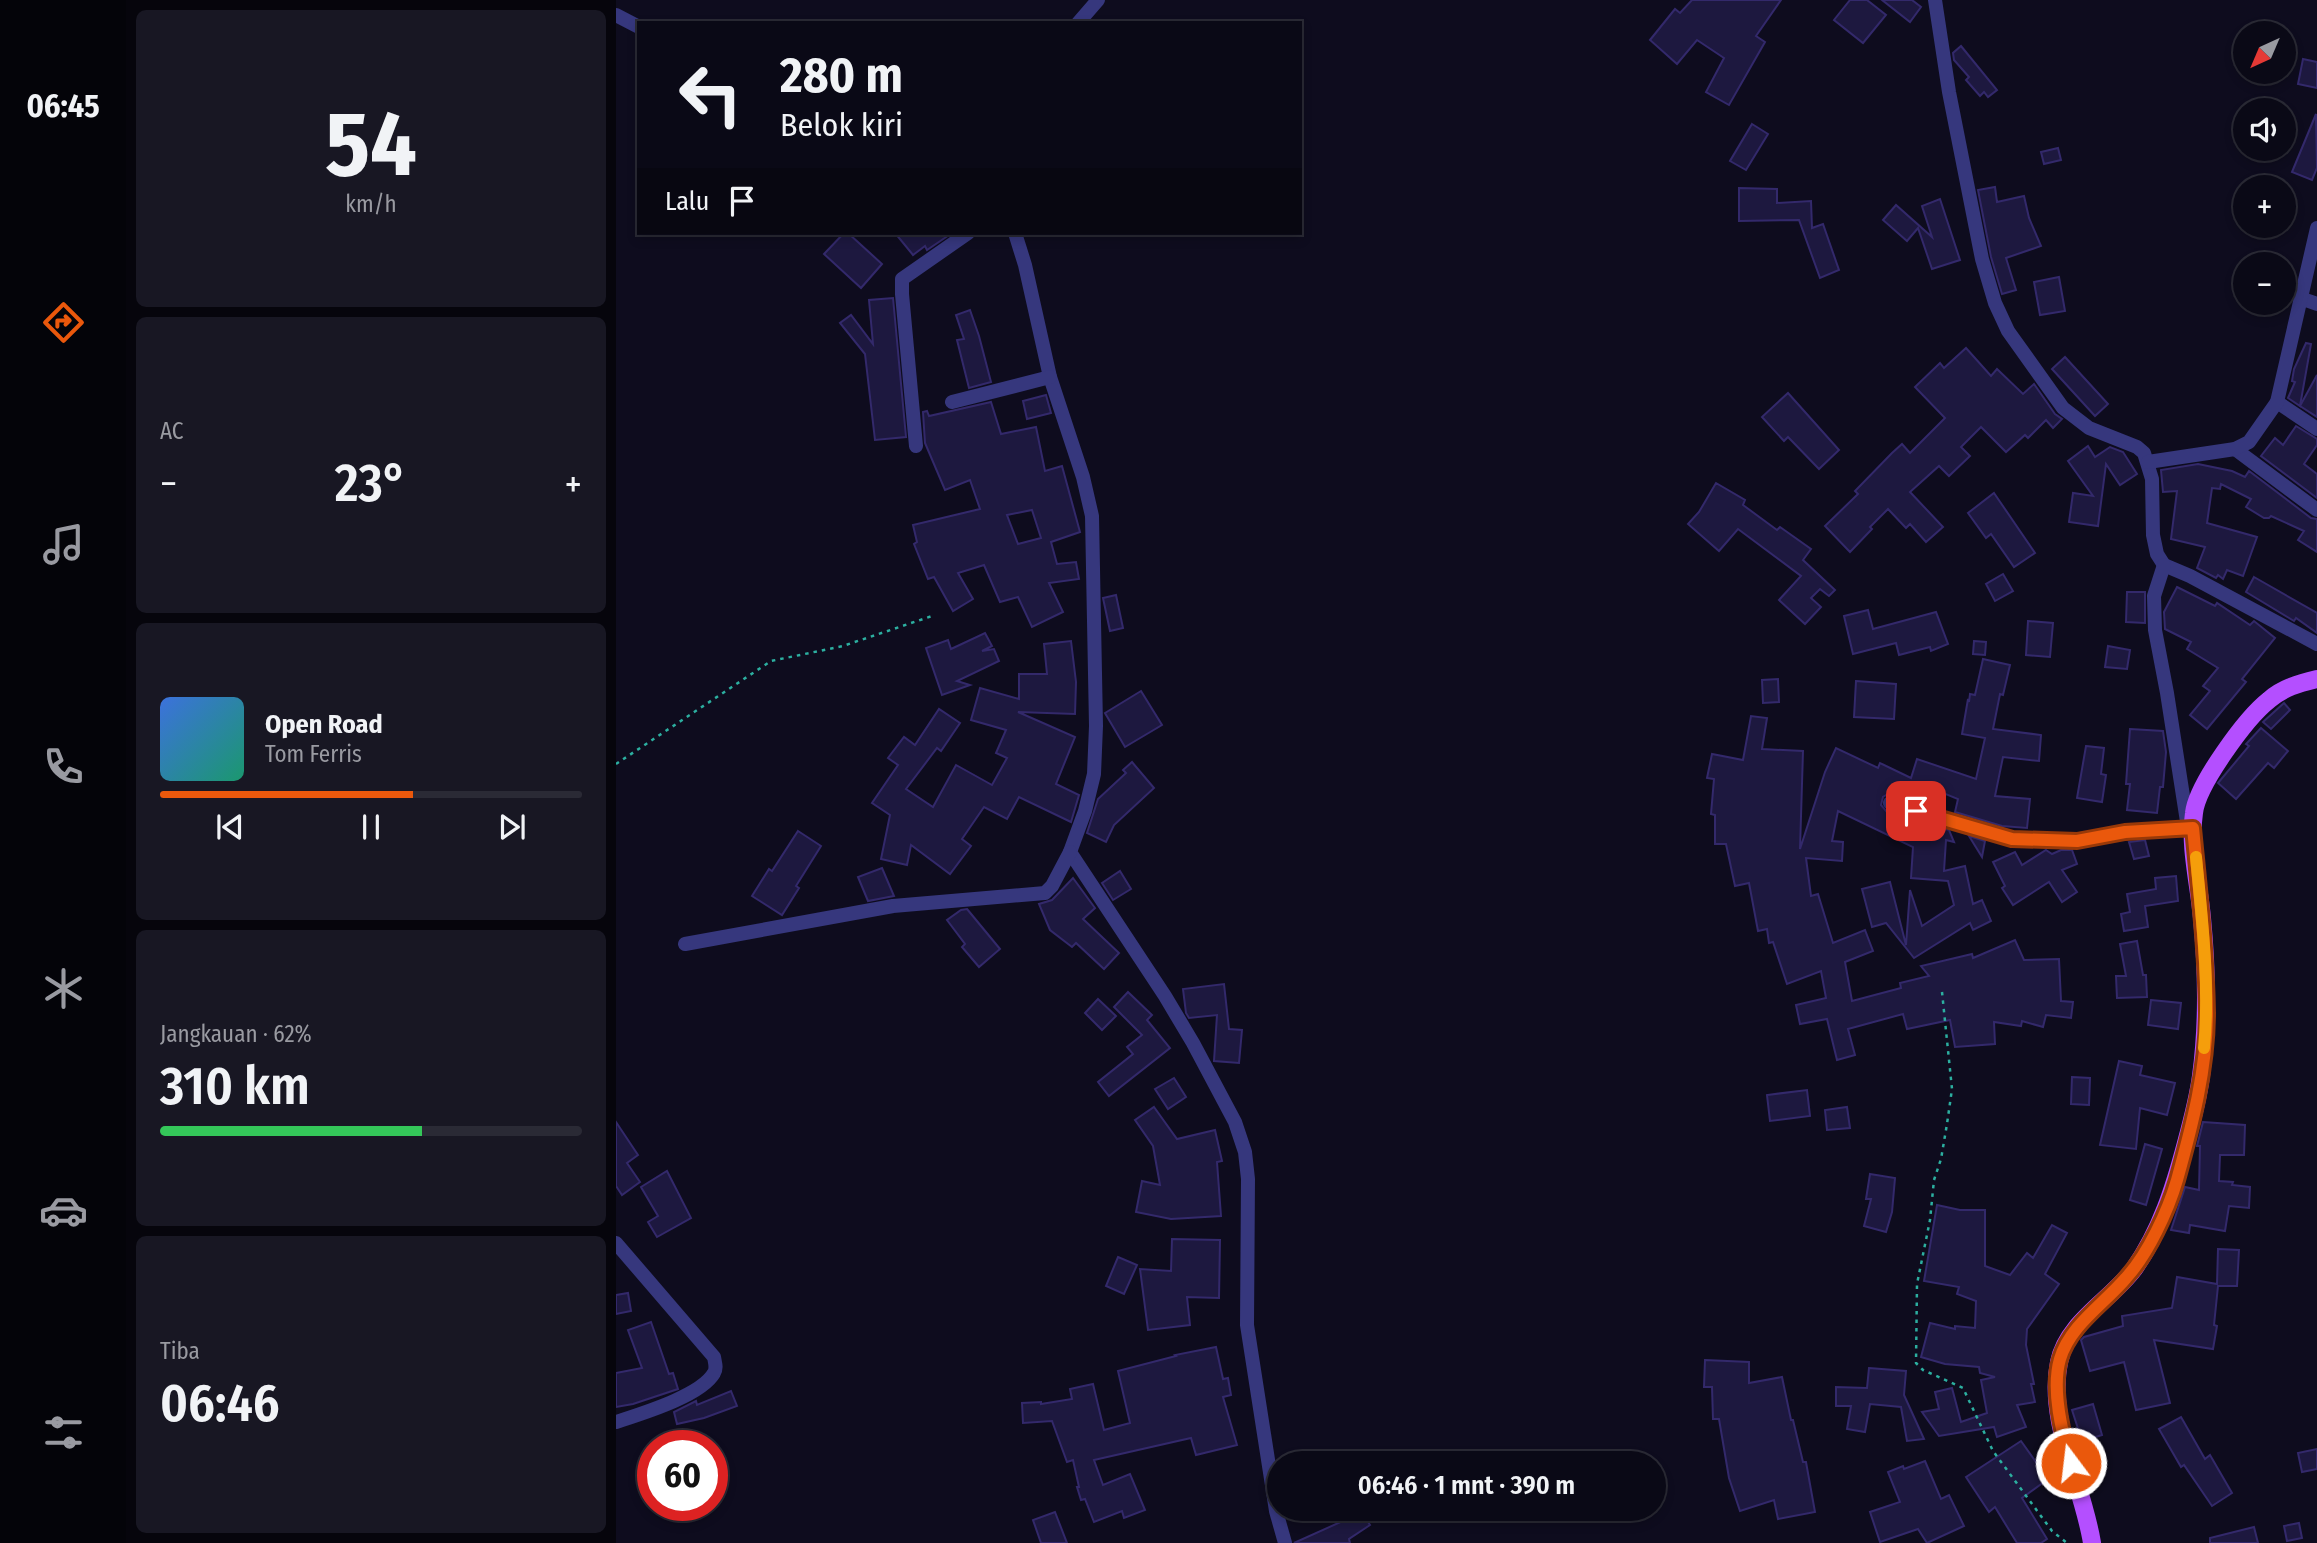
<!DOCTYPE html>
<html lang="id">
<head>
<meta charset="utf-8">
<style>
  :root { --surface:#0a0916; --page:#181723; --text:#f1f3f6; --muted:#999aa1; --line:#2a2a35; --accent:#ea580c }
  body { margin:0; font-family:"Fira Sans Condensed",sans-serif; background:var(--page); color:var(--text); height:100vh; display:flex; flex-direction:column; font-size:26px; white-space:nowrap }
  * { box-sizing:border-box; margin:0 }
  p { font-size:23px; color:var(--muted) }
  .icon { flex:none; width:38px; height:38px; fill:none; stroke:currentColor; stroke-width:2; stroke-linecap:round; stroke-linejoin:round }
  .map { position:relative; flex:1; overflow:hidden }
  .details { display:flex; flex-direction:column; gap:10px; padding:10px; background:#06050c; width:490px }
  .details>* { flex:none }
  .banner { position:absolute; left:21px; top:21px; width:665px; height:214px; border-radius:0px; box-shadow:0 4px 10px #0003,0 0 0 2px var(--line); background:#0a0916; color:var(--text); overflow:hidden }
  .needle { width:46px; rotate:224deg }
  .controls { position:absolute; left:1617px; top:21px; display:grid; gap:14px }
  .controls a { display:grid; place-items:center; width:63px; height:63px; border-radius:50%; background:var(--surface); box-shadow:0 4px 10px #0003,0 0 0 2px var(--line); font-size:35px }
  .speed { position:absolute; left:21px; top:1430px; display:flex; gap:14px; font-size:35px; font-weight:700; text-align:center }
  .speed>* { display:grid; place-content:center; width:91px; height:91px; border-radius:50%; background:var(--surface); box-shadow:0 4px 10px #0003,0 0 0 2px var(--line); line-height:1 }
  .speed .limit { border:10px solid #d22; background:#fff; color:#111 }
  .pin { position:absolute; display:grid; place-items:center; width:60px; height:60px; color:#fff; margin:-30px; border-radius:14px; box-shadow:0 4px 10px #0006 }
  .me { position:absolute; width:77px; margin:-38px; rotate:345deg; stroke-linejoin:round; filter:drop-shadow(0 0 5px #0008) }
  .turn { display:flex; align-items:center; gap:24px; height:147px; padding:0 28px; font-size:32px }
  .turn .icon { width:91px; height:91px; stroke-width:2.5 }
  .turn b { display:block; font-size:49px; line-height:60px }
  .then { display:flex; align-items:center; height:66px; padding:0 28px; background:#0003; gap:14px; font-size:26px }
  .big { font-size:52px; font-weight:600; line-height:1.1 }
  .details .widget { flex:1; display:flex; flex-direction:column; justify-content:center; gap:10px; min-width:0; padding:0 24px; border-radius:10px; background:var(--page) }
  .details .dial { align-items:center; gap:0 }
  .dial b { font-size:91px; line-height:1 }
  .song { display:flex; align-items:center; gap:21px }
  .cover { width:84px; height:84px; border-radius:10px; background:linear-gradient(135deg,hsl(220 70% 55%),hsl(160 70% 35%)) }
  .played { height:7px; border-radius:4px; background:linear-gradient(90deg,var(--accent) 60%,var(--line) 60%) }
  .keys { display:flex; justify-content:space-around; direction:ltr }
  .heat { display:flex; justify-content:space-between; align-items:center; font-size:38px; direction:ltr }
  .charge { height:10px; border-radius:5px; background:linear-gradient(90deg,#34c759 62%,var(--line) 0) }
  .trip { position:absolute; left:651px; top:1451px; width:399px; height:70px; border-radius:35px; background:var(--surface); box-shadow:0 4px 10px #0003,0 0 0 2px var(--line); font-weight:600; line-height:70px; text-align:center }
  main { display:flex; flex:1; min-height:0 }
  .dock { display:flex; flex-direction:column; width:126px; justify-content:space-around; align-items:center; background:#040409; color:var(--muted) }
  .dock .icon { width:49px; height:49px }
  .dock .active { color:var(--accent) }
  .dock b { font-size:32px; color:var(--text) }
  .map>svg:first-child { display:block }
  .building { fill:#1d183f; stroke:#33296b; stroke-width:2; fill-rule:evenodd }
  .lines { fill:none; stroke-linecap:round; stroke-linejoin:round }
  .path { stroke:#2cafa0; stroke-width:2.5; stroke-dasharray:3.5 5; stroke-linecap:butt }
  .minor { stroke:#36377d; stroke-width:14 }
  .primary { stroke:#b44fff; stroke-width:18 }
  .route-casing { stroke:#983908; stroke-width:18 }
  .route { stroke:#ea580c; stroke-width:12 }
  .slow { stroke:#f59e0b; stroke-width:12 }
</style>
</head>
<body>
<main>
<nav class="dock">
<b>06:45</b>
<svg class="icon active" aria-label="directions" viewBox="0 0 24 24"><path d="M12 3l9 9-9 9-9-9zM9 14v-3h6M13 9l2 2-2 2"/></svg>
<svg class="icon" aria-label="music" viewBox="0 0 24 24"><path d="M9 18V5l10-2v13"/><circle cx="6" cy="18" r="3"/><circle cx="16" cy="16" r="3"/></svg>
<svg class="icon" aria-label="phone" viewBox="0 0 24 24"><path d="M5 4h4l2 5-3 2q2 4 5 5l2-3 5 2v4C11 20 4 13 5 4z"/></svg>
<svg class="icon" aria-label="climate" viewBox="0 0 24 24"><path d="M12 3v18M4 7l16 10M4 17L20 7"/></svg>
<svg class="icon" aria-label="car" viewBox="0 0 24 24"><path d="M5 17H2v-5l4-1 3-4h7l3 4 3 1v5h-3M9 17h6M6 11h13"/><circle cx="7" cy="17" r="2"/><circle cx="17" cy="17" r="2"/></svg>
<svg class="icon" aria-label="filters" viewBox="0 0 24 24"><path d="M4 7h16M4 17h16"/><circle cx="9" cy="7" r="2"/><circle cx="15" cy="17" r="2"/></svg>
</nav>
<section class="details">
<div class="widget dial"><b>54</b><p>km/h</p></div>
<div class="widget"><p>AC</p>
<div class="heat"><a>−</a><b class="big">23°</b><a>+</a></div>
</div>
<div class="widget">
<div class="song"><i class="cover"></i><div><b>Open Road</b><p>Tom Ferris</p></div></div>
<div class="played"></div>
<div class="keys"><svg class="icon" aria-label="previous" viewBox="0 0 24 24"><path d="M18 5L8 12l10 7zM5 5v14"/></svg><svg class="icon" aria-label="pause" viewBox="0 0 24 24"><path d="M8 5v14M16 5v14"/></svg><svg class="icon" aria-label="next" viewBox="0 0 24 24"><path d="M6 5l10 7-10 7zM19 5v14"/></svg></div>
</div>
<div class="widget"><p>Jangkauan · 62%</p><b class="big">310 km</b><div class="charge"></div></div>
<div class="widget"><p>Tiba</p><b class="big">06:46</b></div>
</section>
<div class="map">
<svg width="1701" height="1543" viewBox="0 0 1701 1543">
  <rect width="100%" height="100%" fill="#0e0c1e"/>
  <g class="building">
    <path d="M1076,0H1165L1140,36L1149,42L1113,105L1090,92L1108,58L1081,40L1061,64L1034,40L1059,9L1064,13Z"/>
    <path d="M1234,0H1251L1270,15L1247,43L1218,20Z"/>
    <path d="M1266,0H1296L1305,7L1294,22Z"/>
    <path d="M1345,46L1381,90L1372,97L1368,92L1364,96L1350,80L1353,77L1338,60L1337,53Z"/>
    <path d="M1687,59L1701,62V88L1682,84Z"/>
    <path d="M1700,114L1701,168L1696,180L1676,172Z"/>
    <path d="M1136,124L1152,134L1130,170L1114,161Z"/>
    <path d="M1442,148L1445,160L1428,164L1425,152Z"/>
    <path d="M1379,187L1381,202L1408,196L1413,218L1425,246L1390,258L1400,290L1386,294L1375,257L1362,190Z"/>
    <path d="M1123,188L1161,189V203L1195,201L1196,228L1207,224L1223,270L1204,278L1183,220L1123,221Z"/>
    <path d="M1324,199L1344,260L1316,269L1302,228L1291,241L1267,220L1280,205L1316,237L1306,206Z"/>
    <path d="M228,233H232L266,264L245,288L208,254Z"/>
    <path d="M279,233H336L311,250L309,246L297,255Z"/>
    <path d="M1443,277L1449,311L1424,315L1418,282Z"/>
    <path d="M277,298L290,437L259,440L249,354L224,323L235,315L257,344L253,300Z"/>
    <path d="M354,310L363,336L375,382L353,388L341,340L348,339L340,315Z"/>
    <path d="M1690,343L1695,344L1684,406L1672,398L1679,382L1676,381L1678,369Z"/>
    <path d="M1350,348L1375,376L1381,369L1407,394L1418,384L1439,414L1446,419L1437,428L1430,420L1412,438L1409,435L1390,452L1365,427L1345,447L1354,456L1333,476L1323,466L1294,492L1327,527L1310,542L1294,524L1290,528L1272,509L1254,527L1256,529L1234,552L1209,526L1242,494L1239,491L1276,453L1286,444L1294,453L1329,418L1299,387L1324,363L1328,368Z"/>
    <path d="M1449,357L1492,404L1479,416L1436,369Z"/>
    <path d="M1701,375V417L1684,406Z"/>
    <path d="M1172,393L1223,450L1203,469L1172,437L1168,441L1146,417Z"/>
    <path d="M430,395L435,413L411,419L407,401Z"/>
    <path d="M375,402L385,434L420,427L429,471L446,466L464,532L435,542L441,564L460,562L463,579L433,583L447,612L416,627L402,597L384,602L368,565L342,573L357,599L337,611L318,577L312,579L298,544L301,542L297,525L364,509L354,480L329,490L309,443L307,412L311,411L313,416ZM416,510L425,538L402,544L391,515Z"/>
    <path d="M1680,426L1701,439V445L1688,464L1701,474V498L1645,456L1659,438L1667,445Z"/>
    <path d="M1472,446L1479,457L1494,447L1507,452L1521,474L1504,485L1490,464L1482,526L1453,522L1457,493L1477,496L1452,461Z"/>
    <path d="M1582,464L1616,471L1629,477L1633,471L1695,518L1701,519V552L1682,540L1688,531L1655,516L1653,518H1648L1630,507L1635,499L1605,484L1604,489L1596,488L1591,523L1641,537L1627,576L1611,570L1607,579L1602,575L1600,578L1581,568L1589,547L1555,539L1561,491L1547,492L1545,470Z"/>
    <path d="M1100,483L1129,500L1127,505L1161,530L1164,527L1195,549L1187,560L1219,590L1213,596L1204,589L1195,598L1205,607L1189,624L1163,600L1185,576L1122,529L1103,551L1072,524L1083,512Z"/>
    <path d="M1378,493L1419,553L1398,567L1375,534L1370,538L1352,513Z"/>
    <path d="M1387,574L1397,591L1379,601L1370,584Z"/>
    <path d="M1638,577L1701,613V633L1680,618L1678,621L1630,592Z"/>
    <path d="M1561,587L1599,606L1601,603L1634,625L1638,621L1659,638L1626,679L1630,682L1591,729L1574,715L1594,691L1587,686L1602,668L1571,649L1575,642L1549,629L1548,612Z"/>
    <path d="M1511,592H1529V623L1510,622Z"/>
    <path d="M500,595L507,628L494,631L487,598Z"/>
    <path d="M1252,610L1257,629L1320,612L1332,644L1315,651L1314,647L1283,655L1280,643L1237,654L1228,616Z"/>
    <path d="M1412,621L1437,623L1434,657L1410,655Z"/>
    <path d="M369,633L376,646L366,651L378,649L383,661L341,681L354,685L326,695L310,648L332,640L335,649Z"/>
    <path d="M455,641L460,682L459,714L402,712L459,737L440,784L463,795L455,822L403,797L391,819L368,807L346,839L355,846L334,874L295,845L291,865L265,859L274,815L256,803L282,765L272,758L288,737L299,745L323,709L344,723L325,751L321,748L290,789L317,807L340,765L376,785L391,758L380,753L390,730L355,720L364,688L403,699V674H431L428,644Z"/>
    <path d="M1358,641L1370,642L1369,655L1357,654Z"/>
    <path d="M1492,646L1514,650L1511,669L1489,667Z"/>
    <path d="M1367,659L1394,665L1387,695L1384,694L1377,729L1425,735L1423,761L1387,757L1379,796L1414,799L1411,828L1386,826L1339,812L1342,799L1320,790L1315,805L1272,794L1267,797L1265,805L1271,812L1333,830L1338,842L1330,840L1328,871L1349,866L1357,904L1366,900L1375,921L1357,930L1354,923L1298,958L1270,923L1256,927L1246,889L1274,882L1290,945L1294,890L1306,926L1338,905L1332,881L1295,878L1297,847L1222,811L1216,841L1227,842L1226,861L1190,858L1195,896L1202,894L1217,943L1249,930L1257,951L1229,962L1236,1001L1285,988L1284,983L1313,976L1305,966L1356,954L1357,958L1399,940L1408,960L1443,959L1445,1001L1457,1002L1455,1018L1430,1015L1427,1027L1406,1021L1405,1026L1378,1022L1379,1044L1339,1047L1334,1020L1291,1029L1287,1014L1232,1029L1239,1055L1221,1060L1211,1019L1184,1024L1180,1005L1210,998L1205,971L1171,984L1157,942L1153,943L1151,929L1142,931L1133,883L1119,886L1110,844H1099V815L1095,814L1098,779L1091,778L1096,754L1127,760L1135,716L1151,718L1146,749L1187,751L1184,849L1209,772L1220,748L1262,768L1264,763L1295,778L1301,759L1360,779L1369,738L1346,734L1352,699L1353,702L1354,694L1359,695Z"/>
    <path d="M1162,679L1163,702L1147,703L1146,680Z"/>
    <path d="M1240,681L1280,684L1278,719L1238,717Z"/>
    <path d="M525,691L546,725L509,747L489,713Z"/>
    <path d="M1668,703L1674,710L1655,729L1647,722Z"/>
    <path d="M1645,728L1672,751L1658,768L1652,763L1620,799L1602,783L1633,746L1630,744Z"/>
    <path d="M1514,729L1547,731L1550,752L1547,787H1544L1541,813L1511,810L1514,784H1510Z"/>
    <path d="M1470,746L1488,748L1485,774L1490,775L1486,802L1461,798Z"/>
    <path d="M516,762L538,788L498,825L490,842L471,833L482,799L510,773L507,770Z"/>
    <path d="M182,831L205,846L180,886L183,888L166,915L136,896L153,869L156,871Z"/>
    <path d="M1353,836L1369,841L1366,857Z"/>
    <path d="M1529,840L1533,856L1518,859L1513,842Z"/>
    <path d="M1430,850L1436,854L1445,850H1456L1461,864L1446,870L1461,892L1446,902L1433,882L1397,905L1386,888L1389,886L1377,862L1399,852L1406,865Z"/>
    <path d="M266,868L278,896L252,901L242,877Z"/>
    <path d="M504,871L515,889L497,900L486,883Z"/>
    <path d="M1560,876L1562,901L1529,906L1532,927L1508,931L1505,914L1514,912L1511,894L1540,889L1539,878Z"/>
    <path d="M457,878L479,908L467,919L503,953L488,969L460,943L456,947L434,930L423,904L436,900Z"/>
    <path d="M351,909L384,949L363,967L346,947L349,944L331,920L345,910Z"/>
    <path d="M1521,941L1527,975H1530L1531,997L1501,998L1500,976H1510L1504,944Z"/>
    <path d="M608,984L613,1029L626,1030L623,1063L598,1061L601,1015L573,1018L570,1013L567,989Z"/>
    <path d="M512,992L536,1015L531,1020L554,1048L493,1096L482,1082L517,1054L511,1047L526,1035L498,1007Z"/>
    <path d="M482,999L500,1016L486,1030L469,1013Z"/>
    <path d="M1535,1000L1565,1003L1562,1029L1532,1025Z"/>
    <path d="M1503,1061L1526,1066L1524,1075L1559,1083L1551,1115L1524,1108L1520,1149L1484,1145Z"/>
    <path d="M1456,1077L1474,1078L1473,1105L1455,1104Z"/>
    <path d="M558,1078L570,1097L552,1109L539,1089Z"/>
    <path d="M1191,1090L1194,1116L1154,1121L1151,1095Z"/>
    <path d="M538,1107L561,1139L599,1130L606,1161L601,1162L605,1216L555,1219L520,1212L526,1181L544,1185L537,1146L519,1120Z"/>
    <path d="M1231,1107L1234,1128L1211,1130L1209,1110Z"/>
    <path d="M0,1122L22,1155L11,1163L24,1182L6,1195L0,1186Z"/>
    <path d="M1587,1122L1629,1125L1628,1155H1604L1603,1181L1617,1182L1616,1185L1634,1187L1633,1208L1613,1206L1609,1231L1574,1225L1573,1233L1555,1230L1569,1187L1583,1190L1584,1146H1581Z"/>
    <path d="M1529,1144L1546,1149L1530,1205L1514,1200Z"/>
    <path d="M51,1171L75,1218L41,1237L32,1222L42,1216L25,1187Z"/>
    <path d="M1254,1174L1279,1178L1276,1212L1270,1232L1248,1226L1255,1199H1250Z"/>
    <path d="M1321,1205L1344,1210H1369V1266L1394,1275L1411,1253L1417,1258L1436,1225L1451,1233L1429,1274L1443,1284L1411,1329L1410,1345L1418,1384H1415L1419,1402L1401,1405L1410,1427L1381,1437L1378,1427L1323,1436L1306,1412L1323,1409L1319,1392L1336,1388L1345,1422L1371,1413L1365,1380L1379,1377L1364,1373L1363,1367L1329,1364L1305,1357L1314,1323L1339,1329V1326L1359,1328L1360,1301L1341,1294L1343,1287L1308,1281Z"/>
    <path d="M556,1239L604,1240L603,1298L571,1297L574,1325L532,1330L524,1269L555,1271Z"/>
    <path d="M1602,1249L1623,1250L1621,1286H1602L1598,1325L1601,1326L1597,1349L1538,1340L1554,1403L1520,1410L1508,1362L1474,1371L1465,1340L1468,1337L1507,1326L1506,1316L1556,1308L1561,1277L1601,1284Z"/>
    <path d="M502,1257L521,1265L508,1294L490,1286Z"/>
    <path d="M12,1293L15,1311L0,1314V1295Z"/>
    <path d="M35,1322L53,1374L57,1373L62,1389L17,1404L0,1407V1373L26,1368L12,1330Z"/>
    <path d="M600,1347L607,1379L612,1378L615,1395L607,1397L621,1445L580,1455L575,1438L478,1460L487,1485L514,1474L529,1510L508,1518L506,1511L478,1522L469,1499L465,1500L461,1487H463L457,1460L451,1462L436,1421L407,1423L406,1403L425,1402V1404L456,1399L454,1389L477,1384L488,1430L514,1423L502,1371L560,1356L559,1355Z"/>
    <path d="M1089,1360L1133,1362V1383L1166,1377L1175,1420H1177L1187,1462H1190L1199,1512L1162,1519L1158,1500L1124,1511L1113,1478L1103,1419H1097L1096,1387H1088Z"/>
    <path d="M1253,1368L1290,1371L1288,1395L1308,1439L1291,1441L1285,1407L1254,1404L1249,1432L1231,1429L1235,1406H1220V1387L1251,1388Z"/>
    <path d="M115,1391L121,1406L88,1418L61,1424L58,1412L80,1401L81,1405Z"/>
    <path d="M1477,1404L1486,1435L1466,1441L1456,1410Z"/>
    <path d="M1565,1417L1589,1459L1594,1455L1616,1493L1596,1506L1568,1465L1565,1467L1543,1429Z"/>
    <path d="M1405,1441L1432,1479L1406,1498L1431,1539L1425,1543H1401L1379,1507L1373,1512L1350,1477Z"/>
    <path d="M1701,1449V1469L1686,1472L1682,1453Z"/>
    <path d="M1309,1461L1325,1499L1333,1495L1348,1526L1311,1543L1302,1529L1264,1542L1254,1512L1284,1502L1272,1472L1287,1466L1288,1469Z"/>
    <path d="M738,1508H743L754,1525L733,1539L734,1543H678L729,1520L726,1516Z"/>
    <path d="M439,1512L451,1543H425L417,1520Z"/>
    <path d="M1683,1523L1686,1538L1671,1541L1668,1526Z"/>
    <path d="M1638,1527L1642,1543H1594V1538Z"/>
  </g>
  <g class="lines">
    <g class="path">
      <path d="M0,764L155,661L227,646L316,616"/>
      <path d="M1326,992L1336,1089L1331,1124L1325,1159L1318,1180L1314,1220L1301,1284L1300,1363L1307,1370L1347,1388L1377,1451L1436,1531L1451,1543"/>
    </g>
    <g class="minor">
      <path d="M1319,0L1333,92L1366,259L1379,303L1392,331L1447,408L1473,428L1521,447L1528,453L1536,479L1537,535L1541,554L1548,565L1574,576L1701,644"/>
      <path d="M0,15L23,27"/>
      <path d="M462,23L482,0"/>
      <path d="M399,233L409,265L434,377L467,477L476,516L480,726L478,774L469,811L454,852L549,996L577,1043L619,1122L629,1152L632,1179L631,1325L660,1511L669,1543"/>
      <path d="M1684,298L1701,304"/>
      <path d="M336,402L434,377"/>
      <path d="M1661,402L1701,429"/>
      <path d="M300,446L286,294V279L352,233"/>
      <path d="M1619,449L1701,510"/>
      <path d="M1532,462L1619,449L1633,442L1661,402L1701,228"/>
      <path d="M1548,565L1538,596L1539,630L1551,693L1572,828"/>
      <path d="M1274,803L1396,839L1461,841L1509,832L1577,828"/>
      <path d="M69,944L277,906L429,893L436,886L454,852"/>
      <path d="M0,1243L98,1357C99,1363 101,1368 98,1373C85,1396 24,1414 0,1422"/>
    </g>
    <path class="primary" d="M1476,1543C1467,1485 1431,1422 1443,1362C1451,1322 1495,1300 1518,1269C1545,1230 1558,1188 1570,1143C1576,1121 1582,1099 1585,1076C1592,1024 1591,970 1586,918C1583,884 1573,846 1578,813C1581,785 1630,718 1653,700C1666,688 1684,683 1701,679"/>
  </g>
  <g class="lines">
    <g class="route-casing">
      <path id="route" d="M1300,811L1396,839L1461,841L1509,832L1577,828C1583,890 1590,951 1591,1013C1591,1069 1576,1126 1561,1180C1552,1211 1532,1254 1510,1278C1488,1304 1454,1325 1444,1359C1435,1390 1446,1433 1455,1463"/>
    </g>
    <use href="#route" class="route"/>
    <path class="slow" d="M1580,857C1586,920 1594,985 1588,1048"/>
  </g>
</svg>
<div class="controls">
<a><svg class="needle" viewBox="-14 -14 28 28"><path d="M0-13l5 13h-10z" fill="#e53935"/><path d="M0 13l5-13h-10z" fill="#999aa1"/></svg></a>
<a><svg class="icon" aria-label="sound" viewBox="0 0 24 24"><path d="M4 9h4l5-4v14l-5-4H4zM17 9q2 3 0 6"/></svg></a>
<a>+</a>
<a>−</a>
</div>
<div class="speed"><div class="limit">60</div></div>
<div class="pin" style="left:1300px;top:811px;background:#d93025"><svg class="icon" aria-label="arrive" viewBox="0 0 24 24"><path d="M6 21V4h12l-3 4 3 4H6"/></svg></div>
<svg class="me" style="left:1455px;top:1463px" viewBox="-20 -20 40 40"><circle r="17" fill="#ea580c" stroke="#fff" stroke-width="3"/><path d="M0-11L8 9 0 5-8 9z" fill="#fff"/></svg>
<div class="trip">06:46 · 1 mnt · 390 m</div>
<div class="banner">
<div class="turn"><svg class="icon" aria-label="left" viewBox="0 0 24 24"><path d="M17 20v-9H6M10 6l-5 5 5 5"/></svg><div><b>280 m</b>Belok kiri</div></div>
<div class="then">Lalu<svg class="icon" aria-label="arrive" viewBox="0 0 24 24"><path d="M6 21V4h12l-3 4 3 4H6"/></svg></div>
</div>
</div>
</main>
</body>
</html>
